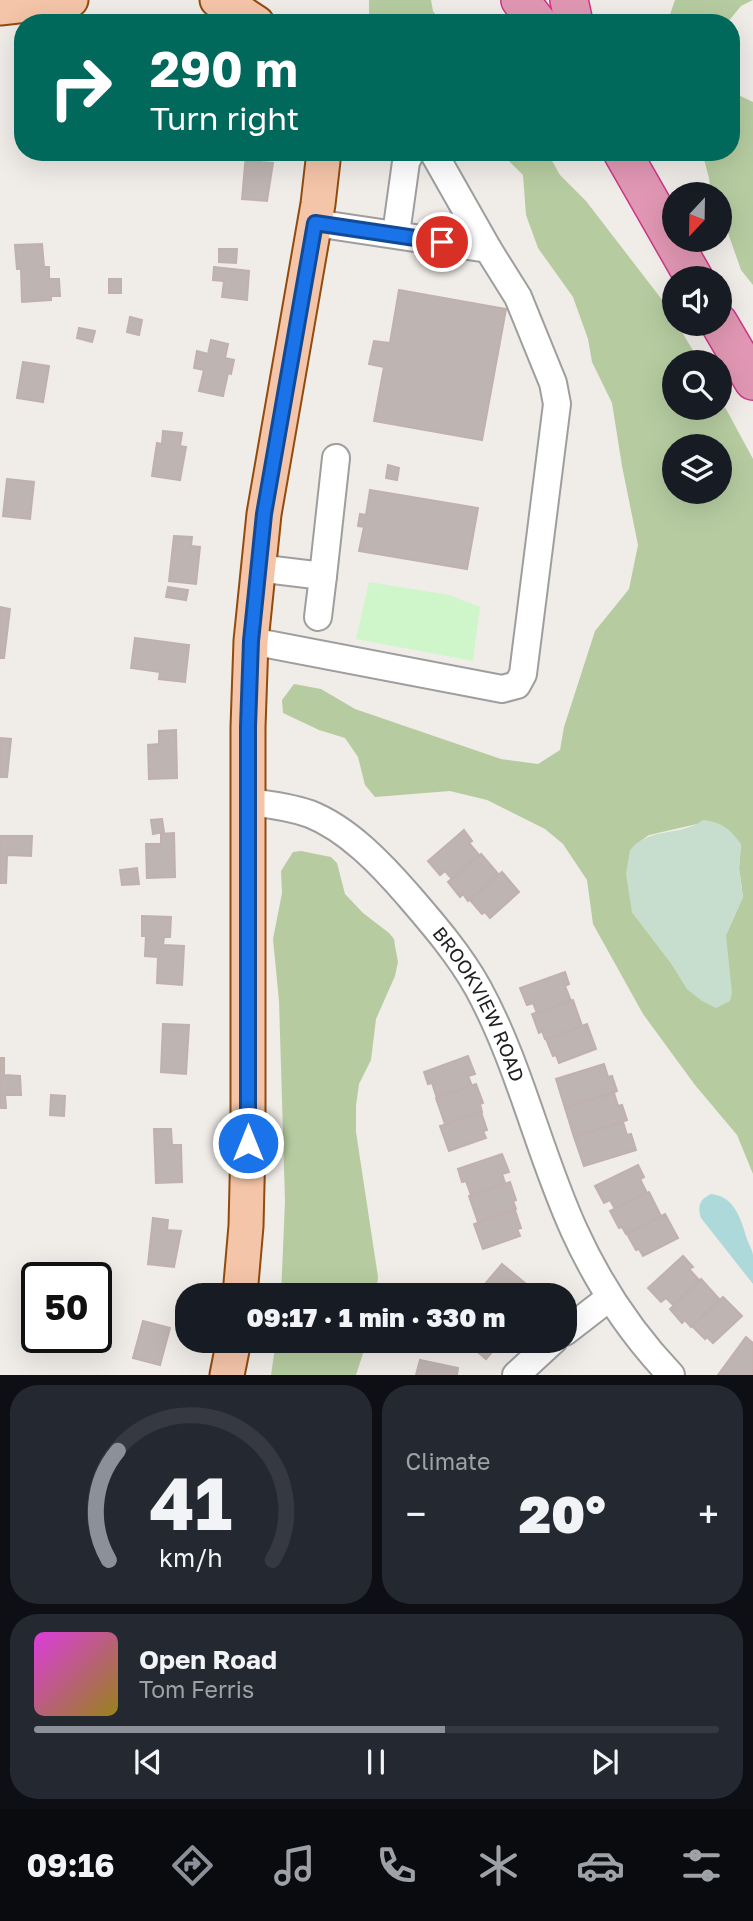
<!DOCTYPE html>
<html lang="en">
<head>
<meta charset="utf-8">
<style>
  :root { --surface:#171b24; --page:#242831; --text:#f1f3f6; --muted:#9ea1a6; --line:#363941; --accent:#8c9099 }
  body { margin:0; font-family:"Golos Text",sans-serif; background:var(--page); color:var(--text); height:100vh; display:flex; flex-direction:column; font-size:26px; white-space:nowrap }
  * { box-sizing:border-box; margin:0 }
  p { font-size:23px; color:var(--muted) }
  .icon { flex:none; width:38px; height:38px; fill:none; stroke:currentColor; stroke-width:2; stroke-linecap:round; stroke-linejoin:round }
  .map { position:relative; height:1375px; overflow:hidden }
  .side { display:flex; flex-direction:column; gap:10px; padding:10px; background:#0d0f14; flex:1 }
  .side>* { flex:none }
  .hud { position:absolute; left:14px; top:14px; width:726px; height:147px; border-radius:28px; box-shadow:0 7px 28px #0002; background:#00695c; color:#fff; overflow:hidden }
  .needle { width:46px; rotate:202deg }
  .tools { position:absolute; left:662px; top:182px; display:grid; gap:14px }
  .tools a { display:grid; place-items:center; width:70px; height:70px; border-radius:50%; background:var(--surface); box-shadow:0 7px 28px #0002; font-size:35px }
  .speed { position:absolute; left:21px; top:1262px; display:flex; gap:14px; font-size:35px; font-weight:700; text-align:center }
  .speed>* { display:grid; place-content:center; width:91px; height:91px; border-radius:50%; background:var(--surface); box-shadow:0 7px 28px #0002; line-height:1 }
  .speed .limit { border:4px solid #111; border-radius:10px; background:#fff; color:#111 }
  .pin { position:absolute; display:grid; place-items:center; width:60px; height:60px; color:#fff; margin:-30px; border:4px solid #fff; border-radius:50%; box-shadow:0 2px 7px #0007 }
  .me { position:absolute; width:77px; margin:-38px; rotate:0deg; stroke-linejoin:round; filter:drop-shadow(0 0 5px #0008) }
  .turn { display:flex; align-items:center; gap:24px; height:147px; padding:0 21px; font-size:32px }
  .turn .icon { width:91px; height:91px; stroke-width:2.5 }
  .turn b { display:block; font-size:49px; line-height:60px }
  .big { font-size:52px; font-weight:800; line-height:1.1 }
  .side .widget { flex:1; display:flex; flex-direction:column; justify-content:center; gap:10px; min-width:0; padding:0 24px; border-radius:28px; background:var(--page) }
  .side .dial { align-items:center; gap:0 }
  .dial svg { height:182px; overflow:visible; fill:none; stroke:var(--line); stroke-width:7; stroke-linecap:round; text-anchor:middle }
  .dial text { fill:var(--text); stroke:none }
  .song { display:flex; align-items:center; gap:21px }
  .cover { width:84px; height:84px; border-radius:10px; background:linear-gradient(135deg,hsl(300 70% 55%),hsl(50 70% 35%)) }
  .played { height:7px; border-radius:4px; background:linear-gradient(90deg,var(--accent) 60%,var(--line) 60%) }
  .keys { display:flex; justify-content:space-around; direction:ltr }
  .heat { display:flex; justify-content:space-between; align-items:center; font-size:38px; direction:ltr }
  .side .tiles { flex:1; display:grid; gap:10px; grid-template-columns:1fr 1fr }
  .widget:last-child { grid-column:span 2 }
  .trip { position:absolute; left:175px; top:1283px; width:402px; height:70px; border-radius:28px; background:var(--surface); box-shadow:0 7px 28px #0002; font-weight:800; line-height:70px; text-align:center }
  .tab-bar { display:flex; height:112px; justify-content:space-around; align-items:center; background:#090b0e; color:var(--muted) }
  .tab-bar .icon { width:49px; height:49px }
  .tab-bar .selected { color:var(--accent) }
  .tab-bar b { font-size:32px; color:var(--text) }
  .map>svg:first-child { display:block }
  .forest { fill:#b6cca0; fill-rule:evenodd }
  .wetland { fill:#c7ddce }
  .park { fill:#cff6ca }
  .water { fill:#add9da }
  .building { fill:#beb4b1; stroke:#c1b1ac; stroke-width:2 }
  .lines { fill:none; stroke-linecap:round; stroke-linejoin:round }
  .minor-casing { stroke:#9e9e9e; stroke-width:30 }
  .major-casing { stroke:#914b0d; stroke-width:37 }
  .highway-casing { stroke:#cd3688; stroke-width:40 }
  .minor { stroke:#fff; stroke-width:26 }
  .major { stroke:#f5c5a9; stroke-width:33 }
  .highway { stroke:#e197b3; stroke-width:37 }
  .route-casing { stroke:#114b97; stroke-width:18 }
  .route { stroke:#1a73e8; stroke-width:12 }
  .labels { text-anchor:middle; stroke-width:6; stroke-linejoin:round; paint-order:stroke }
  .street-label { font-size:19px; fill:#212121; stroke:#fff }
</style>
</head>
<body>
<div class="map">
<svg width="753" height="1375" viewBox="0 0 753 1375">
  <rect width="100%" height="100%" fill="#f0ece8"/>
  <g class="forest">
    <path d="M369,0H431L433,11L441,23H369Z"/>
    <path d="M675,0H753L741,6L727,23H667Z"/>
    <path d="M732,92L753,102V285L741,270L726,227L719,214V194H711L709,178L702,152H732Z"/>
    <path d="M500,152H547L560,175L586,201L663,301L674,319V324H677L700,362H674V408H719V396L753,459V1174L737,1135L695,1085L643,1014L593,924L587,880L563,844L545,829L487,800L450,791L375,797L365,785L358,757L345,738L319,730L283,713L282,700L294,684L321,689L355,709L501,759L538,764L560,750L564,727L595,631L629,589L638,545L622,466L612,403L592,362L588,339L573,297L538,248L526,215L523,175ZM674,446H719V492H674ZM697,824L741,844L739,868L743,897L726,935V952L688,990L671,963L632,912L631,896L635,845L649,835Z"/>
    <path d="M301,851L331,857L337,863L345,894L363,913L389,933L394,939L395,946L398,962L395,976L376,1019L371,1060L359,1084L356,1106V1132L378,1277L376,1295H281L285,1201L279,1001L273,939L282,893L281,871L293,852Z"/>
    <path d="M276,1341V1340L367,1341L356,1375H271Z"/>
  </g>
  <path class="wetland" d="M703,820C722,822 730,829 741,844L739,868L743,897L726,935L732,993L730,1001L716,1008L702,1001L688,990L671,963L632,912L626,874L630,850C653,825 678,838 703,820Z"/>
  <path class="park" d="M369,582L449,595L480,607L473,661L356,639Z"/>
  <path class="water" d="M711,1194C735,1196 741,1220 747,1239C749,1245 752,1249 753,1255C753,1264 753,1274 753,1284L701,1218C697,1206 700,1199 711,1194Z"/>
  <g class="building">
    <path d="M238,152H262L261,162L273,163L267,201L242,199L246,154Z"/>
    <path d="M42,244L44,267H49V279H59L60,296H51V300L22,302L21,269H17L15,245Z"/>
    <path d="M219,249H237L236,263L219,262Z"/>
    <path d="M214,267L249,271L247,300L222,297L224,281L213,280Z"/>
    <rect x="109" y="279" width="12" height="14"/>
    <path d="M399,290L506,309L482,440L374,421L384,367L369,364L374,341L390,343Z"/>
    <path d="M130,317L142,320L139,335L127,332Z"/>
    <path d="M79,328L95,331L92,342L77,338Z"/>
    <path d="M211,340L228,344L225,358L234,360L231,374L228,373L223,396L199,391L204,370L194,368L197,351L208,354Z"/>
    <path d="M23,362L49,366L43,402L17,398Z"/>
    <path d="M163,431L182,433L180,446L186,447L180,480L152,476L157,443L162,444Z"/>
    <path d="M388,465L399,468L397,480L386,478Z"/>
    <path d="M7,479L34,482L30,519L3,516Z"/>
    <path d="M370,490L478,508L467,569L359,551L364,527L358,526L360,514L366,515Z"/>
    <path d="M174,536L192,537L191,546L200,547L196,584L169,581Z"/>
    <path d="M168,587L188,590L186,600L166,597Z"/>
    <path d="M0,607L10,609L4,658H0Z"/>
    <path d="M135,638L189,645L185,682L159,679L160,672L131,668Z"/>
    <path d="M176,730L177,778L149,779L148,745L159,744V731Z"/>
    <path d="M0,738L11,739L7,777H0Z"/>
    <path d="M162,819L164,832L153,834L151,820Z"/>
    <path d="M464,830L472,841L469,843L479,855L452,879L445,871L440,875L428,861Z"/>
    <path d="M174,833L175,877L147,878L146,844H161V834Z"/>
    <path d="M0,836H32L31,856L7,855L6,883H0Z"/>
    <path d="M481,854L499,875L468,901L463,894L460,897L448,882Z"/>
    <path d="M137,868L139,884L122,885L120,870Z"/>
    <path d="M502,872L519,892L490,918L485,912L482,914L470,900Z"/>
    <path d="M142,916L171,917L170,937H164L163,945L184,946L182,985L157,983L158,957L145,956L146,936H142Z"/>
    <path d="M565,972L569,984L565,986L571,1001L537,1013L533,1003L527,1005L520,988Z"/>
    <path d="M573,1000L582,1026L545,1039L542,1031L539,1033L532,1014Z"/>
    <path d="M163,1024L189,1025L186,1074L161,1072Z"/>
    <path d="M587,1024L596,1049L559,1063L556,1055L553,1056L546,1039Z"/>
    <path d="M468,1056L475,1074L468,1076L472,1086L437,1098L432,1083L428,1084L424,1072Z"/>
    <path d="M0,1058H4V1075L20,1076L21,1095H5L6,1108H0Z"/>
    <path d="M604,1064L608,1077L612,1076L617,1091L565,1108L556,1079Z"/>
    <path d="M476,1084L483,1103L480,1104L482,1112L445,1124L436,1098Z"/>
    <path d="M614,1093L618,1106L622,1105L627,1120L574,1137L565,1108Z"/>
    <path d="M51,1095L65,1096L64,1116L50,1115Z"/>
    <path d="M481,1112L487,1130L483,1131L486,1138L449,1151L440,1126Z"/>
    <path d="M623,1122L627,1135L631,1134L636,1150L584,1166L574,1137Z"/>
    <path d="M154,1129H171L172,1145H181L182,1182L156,1183Z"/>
    <path d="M502,1154L509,1172L502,1174L505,1183L471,1195L466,1181L462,1182L458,1169Z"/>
    <path d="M638,1165L644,1177L640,1179L647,1193L615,1209L610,1200L604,1203L595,1186Z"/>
    <path d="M510,1182L516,1200L513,1201L516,1209L478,1222L469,1196Z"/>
    <path d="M649,1192L661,1216L626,1234L622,1227L619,1228L610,1211Z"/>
    <path d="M515,1210L521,1228L517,1229L520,1236L483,1249L474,1224Z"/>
    <path d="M665,1214L678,1238L643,1256L639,1249L636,1250L627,1234Z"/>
    <path d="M153,1218L168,1220L167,1230L181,1231L174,1267L148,1264Z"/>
    <path d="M683,1256L693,1267L689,1269L700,1281L673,1305L666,1298L661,1302L648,1288Z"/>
    <path d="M502,1264L532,1289L527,1295H498L485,1284Z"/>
    <path d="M701,1279L720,1300L691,1327L685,1320L682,1323L670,1309Z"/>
    <path d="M723,1297L742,1316L713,1343L707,1337L705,1339L692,1326Z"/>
    <path d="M143,1321L170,1328L160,1365L133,1358Z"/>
    <path d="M746,1337L753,1343V1375H718Z"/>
    <path d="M464,1340H493L498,1345L486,1359Z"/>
    <path d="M420,1360L458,1368L457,1375H416Z"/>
  </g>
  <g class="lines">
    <g class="minor-casing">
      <g id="minor">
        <path d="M433,152L488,249"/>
        <path d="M396,234L406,162L411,152"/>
        <path d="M257,568L323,576L336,458"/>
        <path d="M318,617L323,576"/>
        <path d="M251,641L502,689L517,685L523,674L557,404L553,383L518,297L488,249L315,223"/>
        <path id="s1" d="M247,802C268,804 290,807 310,814C348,829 382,865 408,895C433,924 459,954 478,988C520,1065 538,1151 574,1230C599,1285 630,1332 671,1375"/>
        <path d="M565,1332L609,1298"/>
        <path d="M516,1375L554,1340"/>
      </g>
    </g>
    <g class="major-casing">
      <g id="major">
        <path d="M217,0L233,7L257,23"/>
        <path d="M0,8L71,0"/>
        <path d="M240,1295L246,1226L248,1143V727L251,641L264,514L318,204L324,152"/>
        <path d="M227,1375L234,1340"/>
      </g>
    </g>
    <g class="highway-casing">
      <g id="highway">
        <path d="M520,0L538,23"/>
        <path d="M569,0L574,23"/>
        <path d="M622,152L694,278"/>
        <path d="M719,323L753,381"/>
      </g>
    </g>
    <use href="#minor" class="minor"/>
    <use href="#major" class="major"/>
    <use href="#highway" class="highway"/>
  </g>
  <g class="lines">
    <g class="route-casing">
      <path id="route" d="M248,1143V727L251,641L264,514L315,223L442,242"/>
    </g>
    <use href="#route" class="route"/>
  </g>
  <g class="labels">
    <g class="street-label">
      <text dy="7" stroke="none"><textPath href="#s1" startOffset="324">BROOKVIEW ROAD</textPath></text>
    </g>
  </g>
</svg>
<div class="tools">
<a><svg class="needle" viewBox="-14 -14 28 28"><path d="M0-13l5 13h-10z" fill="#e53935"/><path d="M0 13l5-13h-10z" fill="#9ea1a6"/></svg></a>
<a><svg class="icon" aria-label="sound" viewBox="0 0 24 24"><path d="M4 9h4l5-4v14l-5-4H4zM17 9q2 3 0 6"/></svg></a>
<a><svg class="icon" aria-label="search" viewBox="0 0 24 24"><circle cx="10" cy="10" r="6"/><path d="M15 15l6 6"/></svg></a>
<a><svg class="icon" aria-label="layers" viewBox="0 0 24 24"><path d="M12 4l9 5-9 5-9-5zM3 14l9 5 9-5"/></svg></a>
</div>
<div class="speed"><div class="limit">50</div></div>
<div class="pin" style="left:442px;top:242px;background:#d93025"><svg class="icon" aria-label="arrive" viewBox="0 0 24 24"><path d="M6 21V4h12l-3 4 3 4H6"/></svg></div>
<svg class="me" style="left:248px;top:1143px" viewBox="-20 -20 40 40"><circle r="17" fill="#1a73e8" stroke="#fff" stroke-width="3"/><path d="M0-11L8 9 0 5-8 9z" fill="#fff"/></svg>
<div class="trip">09:17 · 1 min · 330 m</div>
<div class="hud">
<div class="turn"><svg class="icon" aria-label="right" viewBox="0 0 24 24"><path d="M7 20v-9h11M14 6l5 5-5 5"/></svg><div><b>290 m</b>Turn right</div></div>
</div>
</div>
<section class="side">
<div class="tiles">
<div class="widget dial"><svg viewBox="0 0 100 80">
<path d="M14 69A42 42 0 1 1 86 69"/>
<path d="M14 69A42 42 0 0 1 18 21" stroke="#8c9099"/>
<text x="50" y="56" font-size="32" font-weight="700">41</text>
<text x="50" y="72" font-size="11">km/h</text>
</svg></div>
<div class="widget"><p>Climate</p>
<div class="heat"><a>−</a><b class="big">20°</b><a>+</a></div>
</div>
<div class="widget">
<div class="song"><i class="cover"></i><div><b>Open Road</b><p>Tom Ferris</p></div></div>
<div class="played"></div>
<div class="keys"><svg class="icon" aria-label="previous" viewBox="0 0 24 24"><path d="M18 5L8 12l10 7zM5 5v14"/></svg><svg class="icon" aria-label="pause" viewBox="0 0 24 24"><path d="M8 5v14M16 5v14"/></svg><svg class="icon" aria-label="next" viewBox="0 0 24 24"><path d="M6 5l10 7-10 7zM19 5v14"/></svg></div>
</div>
</div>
</section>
<nav class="tab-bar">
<b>09:16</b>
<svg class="icon selected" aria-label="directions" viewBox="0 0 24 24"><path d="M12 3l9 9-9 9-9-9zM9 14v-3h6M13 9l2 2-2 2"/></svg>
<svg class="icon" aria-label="music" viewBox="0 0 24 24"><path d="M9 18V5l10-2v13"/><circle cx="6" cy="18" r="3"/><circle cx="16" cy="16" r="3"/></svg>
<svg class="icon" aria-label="phone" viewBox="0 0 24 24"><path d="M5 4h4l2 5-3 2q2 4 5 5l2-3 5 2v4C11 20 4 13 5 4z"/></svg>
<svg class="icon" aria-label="climate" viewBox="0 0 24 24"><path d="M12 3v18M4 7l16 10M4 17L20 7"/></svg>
<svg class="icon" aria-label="car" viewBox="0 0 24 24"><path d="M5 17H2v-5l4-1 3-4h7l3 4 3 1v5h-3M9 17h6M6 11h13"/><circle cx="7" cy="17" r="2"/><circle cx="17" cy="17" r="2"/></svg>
<svg class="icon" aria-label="filters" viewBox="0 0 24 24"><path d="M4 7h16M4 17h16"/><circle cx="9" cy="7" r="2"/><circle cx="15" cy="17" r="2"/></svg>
</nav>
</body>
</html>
